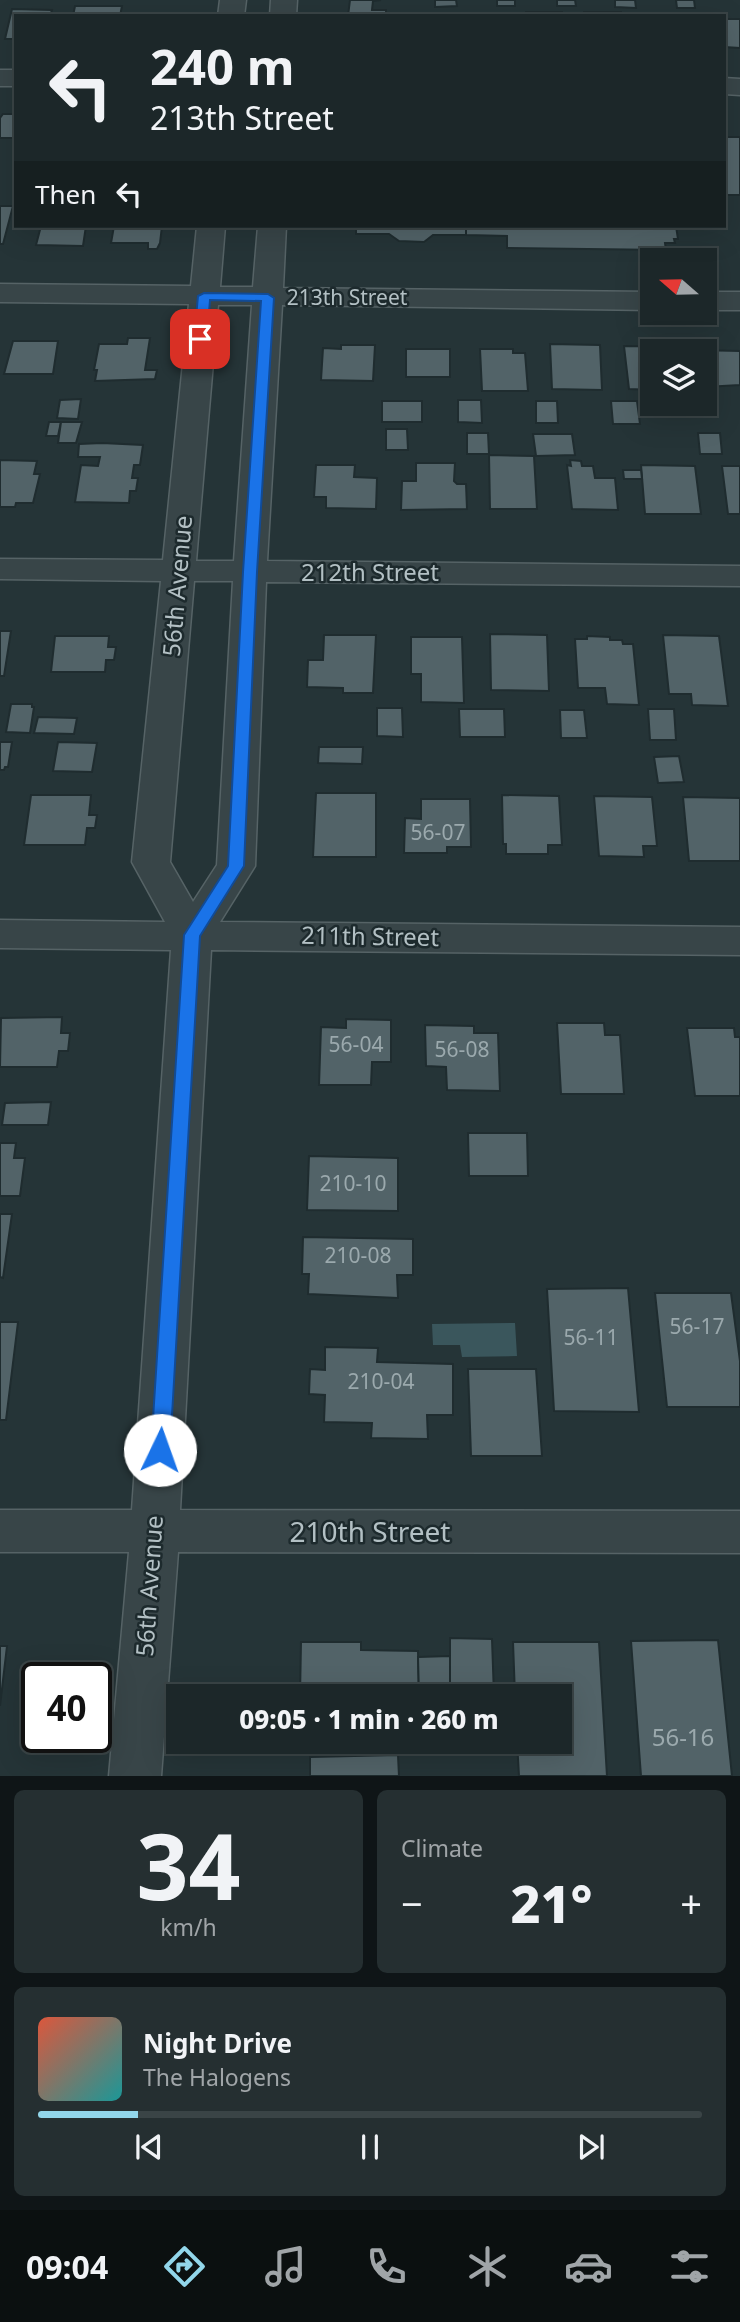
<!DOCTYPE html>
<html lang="en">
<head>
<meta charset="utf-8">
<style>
  :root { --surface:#1c2729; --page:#252f31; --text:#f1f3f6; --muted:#a0a5a8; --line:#3a4446; --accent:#92d6ea }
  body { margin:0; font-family:"Noto Sans",sans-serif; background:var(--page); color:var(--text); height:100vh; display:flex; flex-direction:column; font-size:26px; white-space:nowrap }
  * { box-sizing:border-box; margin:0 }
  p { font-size:23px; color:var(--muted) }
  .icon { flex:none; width:38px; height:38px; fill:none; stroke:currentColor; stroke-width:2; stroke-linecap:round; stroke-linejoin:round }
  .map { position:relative; height:1776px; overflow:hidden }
  .sheet { display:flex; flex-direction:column; gap:14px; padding:14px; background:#0f1517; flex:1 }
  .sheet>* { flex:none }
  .hud { position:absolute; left:14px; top:14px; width:712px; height:214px; border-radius:0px; box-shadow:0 7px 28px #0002,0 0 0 2px var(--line); background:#1c2729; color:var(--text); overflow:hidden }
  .needle { width:46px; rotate:290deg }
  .buttons { position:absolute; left:640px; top:248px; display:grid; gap:14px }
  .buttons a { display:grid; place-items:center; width:77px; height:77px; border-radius:0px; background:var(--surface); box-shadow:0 7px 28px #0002,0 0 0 2px var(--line); font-size:35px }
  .speed { position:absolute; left:21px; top:1662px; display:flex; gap:14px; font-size:35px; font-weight:700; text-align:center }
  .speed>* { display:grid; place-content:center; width:91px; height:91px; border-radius:50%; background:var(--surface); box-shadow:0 7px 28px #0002,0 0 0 2px var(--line); line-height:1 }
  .speed .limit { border:4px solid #111; border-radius:10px; background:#fff; color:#111 }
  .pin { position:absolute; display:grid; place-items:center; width:60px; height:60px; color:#fff; margin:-30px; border-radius:14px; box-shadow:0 4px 10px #0006 }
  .me { position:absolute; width:77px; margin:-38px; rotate:3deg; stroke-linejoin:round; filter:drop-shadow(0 0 5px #0008) }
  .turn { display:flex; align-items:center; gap:24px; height:147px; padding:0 21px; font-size:32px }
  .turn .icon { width:91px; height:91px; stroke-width:2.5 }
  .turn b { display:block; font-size:49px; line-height:60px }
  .then { display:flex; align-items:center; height:66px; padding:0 21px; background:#0003; gap:14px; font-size:26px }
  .big { font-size:52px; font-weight:800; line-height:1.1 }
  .sheet .widget { flex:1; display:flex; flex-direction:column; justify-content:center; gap:10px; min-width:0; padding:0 24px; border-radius:10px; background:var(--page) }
  .sheet .dial { align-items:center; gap:0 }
  .dial b { font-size:91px; line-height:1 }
  .song { display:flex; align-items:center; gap:21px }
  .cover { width:84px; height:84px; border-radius:10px; background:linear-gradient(135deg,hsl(10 70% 55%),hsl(180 70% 35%)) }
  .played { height:7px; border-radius:4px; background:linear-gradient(90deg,var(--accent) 15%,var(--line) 15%) }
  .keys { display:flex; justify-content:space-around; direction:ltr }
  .heat { display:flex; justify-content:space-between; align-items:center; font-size:38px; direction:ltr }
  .sheet .tiles { flex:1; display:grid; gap:14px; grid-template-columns:1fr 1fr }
  .widget:last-child { grid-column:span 2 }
  .trip { position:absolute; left:166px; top:1684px; width:406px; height:70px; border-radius:0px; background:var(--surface); box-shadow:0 7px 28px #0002,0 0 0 2px var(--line); font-weight:800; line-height:70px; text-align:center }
  .tabs { display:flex; height:112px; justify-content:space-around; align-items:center; background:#0b1010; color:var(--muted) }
  .tabs .icon { width:49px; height:49px }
  .tabs .selected { color:var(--accent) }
  .tabs b { font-size:32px; color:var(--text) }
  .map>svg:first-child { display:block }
  .water { fill:#3a565c }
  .building { fill:#526368; stroke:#1f2c2f; stroke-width:2 }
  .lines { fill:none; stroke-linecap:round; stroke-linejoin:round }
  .minor-casing { stroke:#566366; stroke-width:3 }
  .minor { fill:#384548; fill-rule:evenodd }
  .route { fill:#1a73e8; stroke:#114b97; stroke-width:2 }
  .labels { text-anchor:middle; stroke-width:5; stroke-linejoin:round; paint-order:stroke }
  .far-street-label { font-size:21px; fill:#b3c0c4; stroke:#1d2a2d }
  .number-label { font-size:21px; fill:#9ba9ad }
  .street-label { font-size:24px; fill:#b3c0c4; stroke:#1d2a2d }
  .near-number-label { font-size:24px; fill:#9ba9ad }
  .near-street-label { font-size:28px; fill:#b3c0c4; stroke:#1d2a2d }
</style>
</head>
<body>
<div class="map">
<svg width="740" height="1776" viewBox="0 0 740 1776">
  <rect width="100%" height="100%" fill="#253437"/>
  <path class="water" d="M515,1323L517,1356L462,1357L460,1345H433L432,1324Z"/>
  <g class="building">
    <path d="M350,0H381L373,1L372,10H386V16H348Z"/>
    <path d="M435,0H456L457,6L435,7Z"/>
    <rect x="497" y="0" width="18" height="6"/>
    <path d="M557,0H575L576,6H557Z"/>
    <path d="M615,0H635L636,8L615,7Z"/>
    <path d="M676,0H694L695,8H677Z"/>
    <path d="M75,6H122L120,16H73Z"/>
    <path d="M12,9L52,10L50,16H16V39H5Z"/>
    <path d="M526,12H562L563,16H526Z"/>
    <path d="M584,12H621L622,16H584Z"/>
    <path d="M724,19H740V48L724,47Z"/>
    <path d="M3,114H16V138H0V118Z"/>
    <rect x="724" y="137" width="16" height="58"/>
    <path d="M0,206H13L3,244H0Z"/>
    <path d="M41,226H86L83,246L36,245Z"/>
    <path d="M114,226H162L160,243L157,249H148V243H111Z"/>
    <path d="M356,226H466V235H433L424,242L399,241L389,234H356Z"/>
    <path d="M507,226H676L678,239H674L675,243H665L666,250L507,248V236L466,235V227Z"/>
    <path d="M128,338H150L145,370H157L155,379L95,381L97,370H94L99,344H127Z"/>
    <path d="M13,341H58L53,374H4Z"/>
    <path d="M550,344L600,345L602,390L552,389Z"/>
    <path d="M341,345H375L373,381L321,380L323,348L341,349Z"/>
    <path d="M624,346L675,347V352H653V390L629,389Z"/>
    <rect x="406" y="349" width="44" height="28"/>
    <path d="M480,349H513V353H525L528,391H482Z"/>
    <path d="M697,350L740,351V385L705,387V352Z"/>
    <path d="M81,399L78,419L57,418L60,400Z"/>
    <path d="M458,400H481L482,423L458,422Z"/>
    <rect x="382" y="401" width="40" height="21"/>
    <path d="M536,401H557L558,423H536Z"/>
    <path d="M611,401H637L640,424H613Z"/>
    <path d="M49,422H61L58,436H46Z"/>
    <path d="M61,422H82L76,443H58Z"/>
    <path d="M386,429H407L408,450H386Z"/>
    <path d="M467,433H488L489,454H467Z"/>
    <path d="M698,433H720L722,454H700Z"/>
    <path d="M533,434H572L575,455L536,456Z"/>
    <path d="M102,443L143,445L140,465H134L132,478H138L136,491H130L129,503L75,502L81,465L98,466L100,457H78L79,444Z"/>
    <path d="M489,455L534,456L537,509H490Z"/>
    <path d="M0,460L37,461L34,474H40L33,503H16L15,507H0Z"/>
    <path d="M570,460L581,461L582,466H593L595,478H615L618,510L572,509L567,465L571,466Z"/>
    <path d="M416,463H455L454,481L457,484H466L467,509L401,510L402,481H416Z"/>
    <path d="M316,465H355L354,477L377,478L376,509L326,508V497H314Z"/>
    <path d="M641,465L695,466L701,514H645Z"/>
    <path d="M722,466H740V514H728Z"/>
    <path d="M623,470H641L642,479H624Z"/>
    <path d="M0,631H11L4,676H0Z"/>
    <path d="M490,634L547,635L549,691L491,690Z"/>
    <path d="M324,635H376L373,693H343V688L307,687L308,660H323Z"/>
    <path d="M663,635L719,636L728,706L692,705L691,694H669Z"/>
    <path d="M55,636H109L108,647H116L114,660H106L105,672H51Z"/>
    <path d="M587,636L610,637V640H622L623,644H633L639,705L607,704L605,688H578L575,639H587Z"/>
    <path d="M411,637H462L464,703L421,702V674H411Z"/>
    <path d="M11,704H32V707H34L30,733L6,732Z"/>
    <path d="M377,708H402L403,737L377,736Z"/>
    <path d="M459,709H504L505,737H460Z"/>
    <path d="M648,709H674L676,740H650Z"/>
    <path d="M560,710H584L587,738H561Z"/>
    <path d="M38,717L77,718L74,734L34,733Z"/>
    <path d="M0,742H12L8,767H5L4,770H0Z"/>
    <path d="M58,742L97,743L92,772L53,771Z"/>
    <path d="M319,747H363L362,764L318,763Z"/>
    <path d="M679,756L684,782L658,783L654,757Z"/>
    <path d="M316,793H376V857H313Z"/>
    <path d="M31,795H91L89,815H97L95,828H87L85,845H24Z"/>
    <path d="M502,795L559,796L562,845H548V854H506V844H503Z"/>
    <path d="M594,796L652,797L657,846H643L644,857L599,856Z"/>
    <path d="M683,797L740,798V861H689Z"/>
    <path d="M421,799H470L471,847H447V853H404L405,818L421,819Z"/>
    <path d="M62,1017L61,1033H70L68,1051H59L57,1067H0L1,1018Z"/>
    <path d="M346,1019L391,1020V1062H372L371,1085H319L321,1027L346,1028Z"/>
    <path d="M557,1023H604L605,1035H620L624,1094H561Z"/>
    <path d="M425,1025L474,1026V1033H498L500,1091L447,1090L446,1067L426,1066Z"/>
    <path d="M687,1028H734L735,1037H740V1096H695Z"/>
    <path d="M51,1102L48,1125H2L5,1103Z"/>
    <path d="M468,1133H527L528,1176H469Z"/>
    <path d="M0,1143H16L14,1158H25L20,1196H0Z"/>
    <path d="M309,1156L398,1158V1211L307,1210Z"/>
    <path d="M0,1214H12L3,1278L0,1277Z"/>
    <path d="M303,1237L413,1239V1275H397L398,1298L308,1294L309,1274H302Z"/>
    <path d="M628,1288L639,1412L554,1411L547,1289Z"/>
    <path d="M655,1293H731L740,1361V1407H667Z"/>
    <path d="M0,1322H18L6,1420H0Z"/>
    <path d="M325,1347L378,1348L377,1362L453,1364V1415H427L428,1439L371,1438L372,1423L324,1422L325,1395L309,1394L310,1369L325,1370Z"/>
    <path d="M468,1369H536L542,1456H471Z"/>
    <path d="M450,1638L492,1639L494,1696H450Z"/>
    <path d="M718,1640L732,1776H641L631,1641Z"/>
    <path d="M301,1642H361V1650L418,1651L419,1696H300Z"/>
    <path d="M513,1642H599L607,1776H519L517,1741H560V1696H515Z"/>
    <path d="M0,1646H7L0,1706Z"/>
    <path d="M450,1656V1696H419L418,1657Z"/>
    <path d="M398,1755L399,1776H310V1757Z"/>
  </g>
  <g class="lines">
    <g class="minor-casing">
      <g id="minor">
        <path d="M220,0H246L244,16H218Z"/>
        <path d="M271,0H297L296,16H270Z"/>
        <rect x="0" y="70" width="16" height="16"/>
        <path d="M724,78L740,79V95L724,94Z"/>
        <path d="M197,226H225L220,287H253L258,226H286L283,288L653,292V310L282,305L267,561L740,566V586L266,582L255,866L220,922L740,927V955L211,950L180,1510L740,1511V1553L178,1552L161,1776H109L129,1552H0V1510H132L171,950L0,948V920L165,922L132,862L161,581L0,579V559L163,560L189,304L0,302V284L191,286ZM218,305H252L234,561H196ZM194,581H233L217,865L193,902L170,862Z"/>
        <rect x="705" y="292" width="35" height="18"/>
      </g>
    </g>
    <use href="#minor" class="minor"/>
  </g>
  <path class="route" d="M204,293L268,294L274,298L257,572L244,866L200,936L170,1450L167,1456L160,1458L153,1456L151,1450L184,935L228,866L243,572L261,301L210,300L207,339L200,343L194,339L198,296Z"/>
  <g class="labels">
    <g class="far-street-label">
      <text x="347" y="305">213th Street</text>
    </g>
    <g class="number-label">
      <text x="438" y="840">56-07</text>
      <text x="356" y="1052">56-04</text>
      <text x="462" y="1057">56-08</text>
      <text x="353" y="1191">210-10</text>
      <text x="358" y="1263">210-08</text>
      <text x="697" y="1334">56-17</text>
      <text x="591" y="1345">56-11</text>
      <text x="381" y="1389">210-04</text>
    </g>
    <g class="street-label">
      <text x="370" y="581">212th Street</text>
      <text transform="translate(178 586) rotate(-85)" y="8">56th Avenue</text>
      <text transform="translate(370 937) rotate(1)" y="8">211th Street</text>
      <text transform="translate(150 1586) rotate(-86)" y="8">56th Avenue</text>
    </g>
    <g class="near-number-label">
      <text x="683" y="1746">56-16</text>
    </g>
    <g class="near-street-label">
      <text x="370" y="1542">210th Street</text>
    </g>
  </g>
</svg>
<div class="buttons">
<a><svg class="needle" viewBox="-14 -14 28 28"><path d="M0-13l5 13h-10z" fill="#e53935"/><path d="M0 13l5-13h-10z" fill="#a0a5a8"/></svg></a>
<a><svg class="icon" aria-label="layers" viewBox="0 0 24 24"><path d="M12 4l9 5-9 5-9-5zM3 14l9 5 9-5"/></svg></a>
</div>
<div class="speed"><div class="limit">40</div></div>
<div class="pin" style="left:200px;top:339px;background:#d93025"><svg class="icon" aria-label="arrive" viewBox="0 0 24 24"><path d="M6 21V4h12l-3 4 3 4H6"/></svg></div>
<svg class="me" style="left:160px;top:1450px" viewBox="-20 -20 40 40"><circle r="19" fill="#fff"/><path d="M0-13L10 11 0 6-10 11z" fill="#1a73e8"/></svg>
<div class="trip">09:05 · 1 min · 260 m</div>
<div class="hud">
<div class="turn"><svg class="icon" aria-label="left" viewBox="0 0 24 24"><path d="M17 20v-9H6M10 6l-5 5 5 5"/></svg><div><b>240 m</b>213th Street</div></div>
<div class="then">Then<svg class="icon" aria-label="left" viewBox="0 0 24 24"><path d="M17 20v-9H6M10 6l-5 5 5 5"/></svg></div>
</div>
</div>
<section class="sheet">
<div class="tiles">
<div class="widget dial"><b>34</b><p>km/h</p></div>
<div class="widget"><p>Climate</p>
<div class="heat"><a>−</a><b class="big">21°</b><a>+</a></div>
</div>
<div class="widget">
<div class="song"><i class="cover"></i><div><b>Night Drive</b><p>The Halogens</p></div></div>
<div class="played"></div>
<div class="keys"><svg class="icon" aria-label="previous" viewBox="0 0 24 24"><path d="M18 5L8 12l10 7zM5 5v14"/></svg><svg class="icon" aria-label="pause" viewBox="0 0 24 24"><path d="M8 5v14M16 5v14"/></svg><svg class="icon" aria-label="next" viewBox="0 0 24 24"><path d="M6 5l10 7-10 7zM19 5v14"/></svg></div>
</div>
</div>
</section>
<nav class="tabs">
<b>09:04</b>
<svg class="icon selected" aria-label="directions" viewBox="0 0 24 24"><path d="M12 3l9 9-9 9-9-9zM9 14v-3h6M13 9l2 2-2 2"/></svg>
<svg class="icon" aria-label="music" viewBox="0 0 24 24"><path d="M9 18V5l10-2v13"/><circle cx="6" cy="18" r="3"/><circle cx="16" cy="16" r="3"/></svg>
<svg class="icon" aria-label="phone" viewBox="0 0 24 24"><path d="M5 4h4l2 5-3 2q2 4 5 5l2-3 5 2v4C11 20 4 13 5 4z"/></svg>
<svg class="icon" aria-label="climate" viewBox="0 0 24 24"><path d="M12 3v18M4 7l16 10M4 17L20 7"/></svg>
<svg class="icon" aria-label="car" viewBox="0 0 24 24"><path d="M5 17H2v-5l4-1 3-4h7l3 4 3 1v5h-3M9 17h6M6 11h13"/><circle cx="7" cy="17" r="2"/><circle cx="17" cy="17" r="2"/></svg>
<svg class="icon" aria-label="filters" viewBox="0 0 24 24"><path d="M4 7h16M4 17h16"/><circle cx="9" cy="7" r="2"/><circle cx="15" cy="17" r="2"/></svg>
</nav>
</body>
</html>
